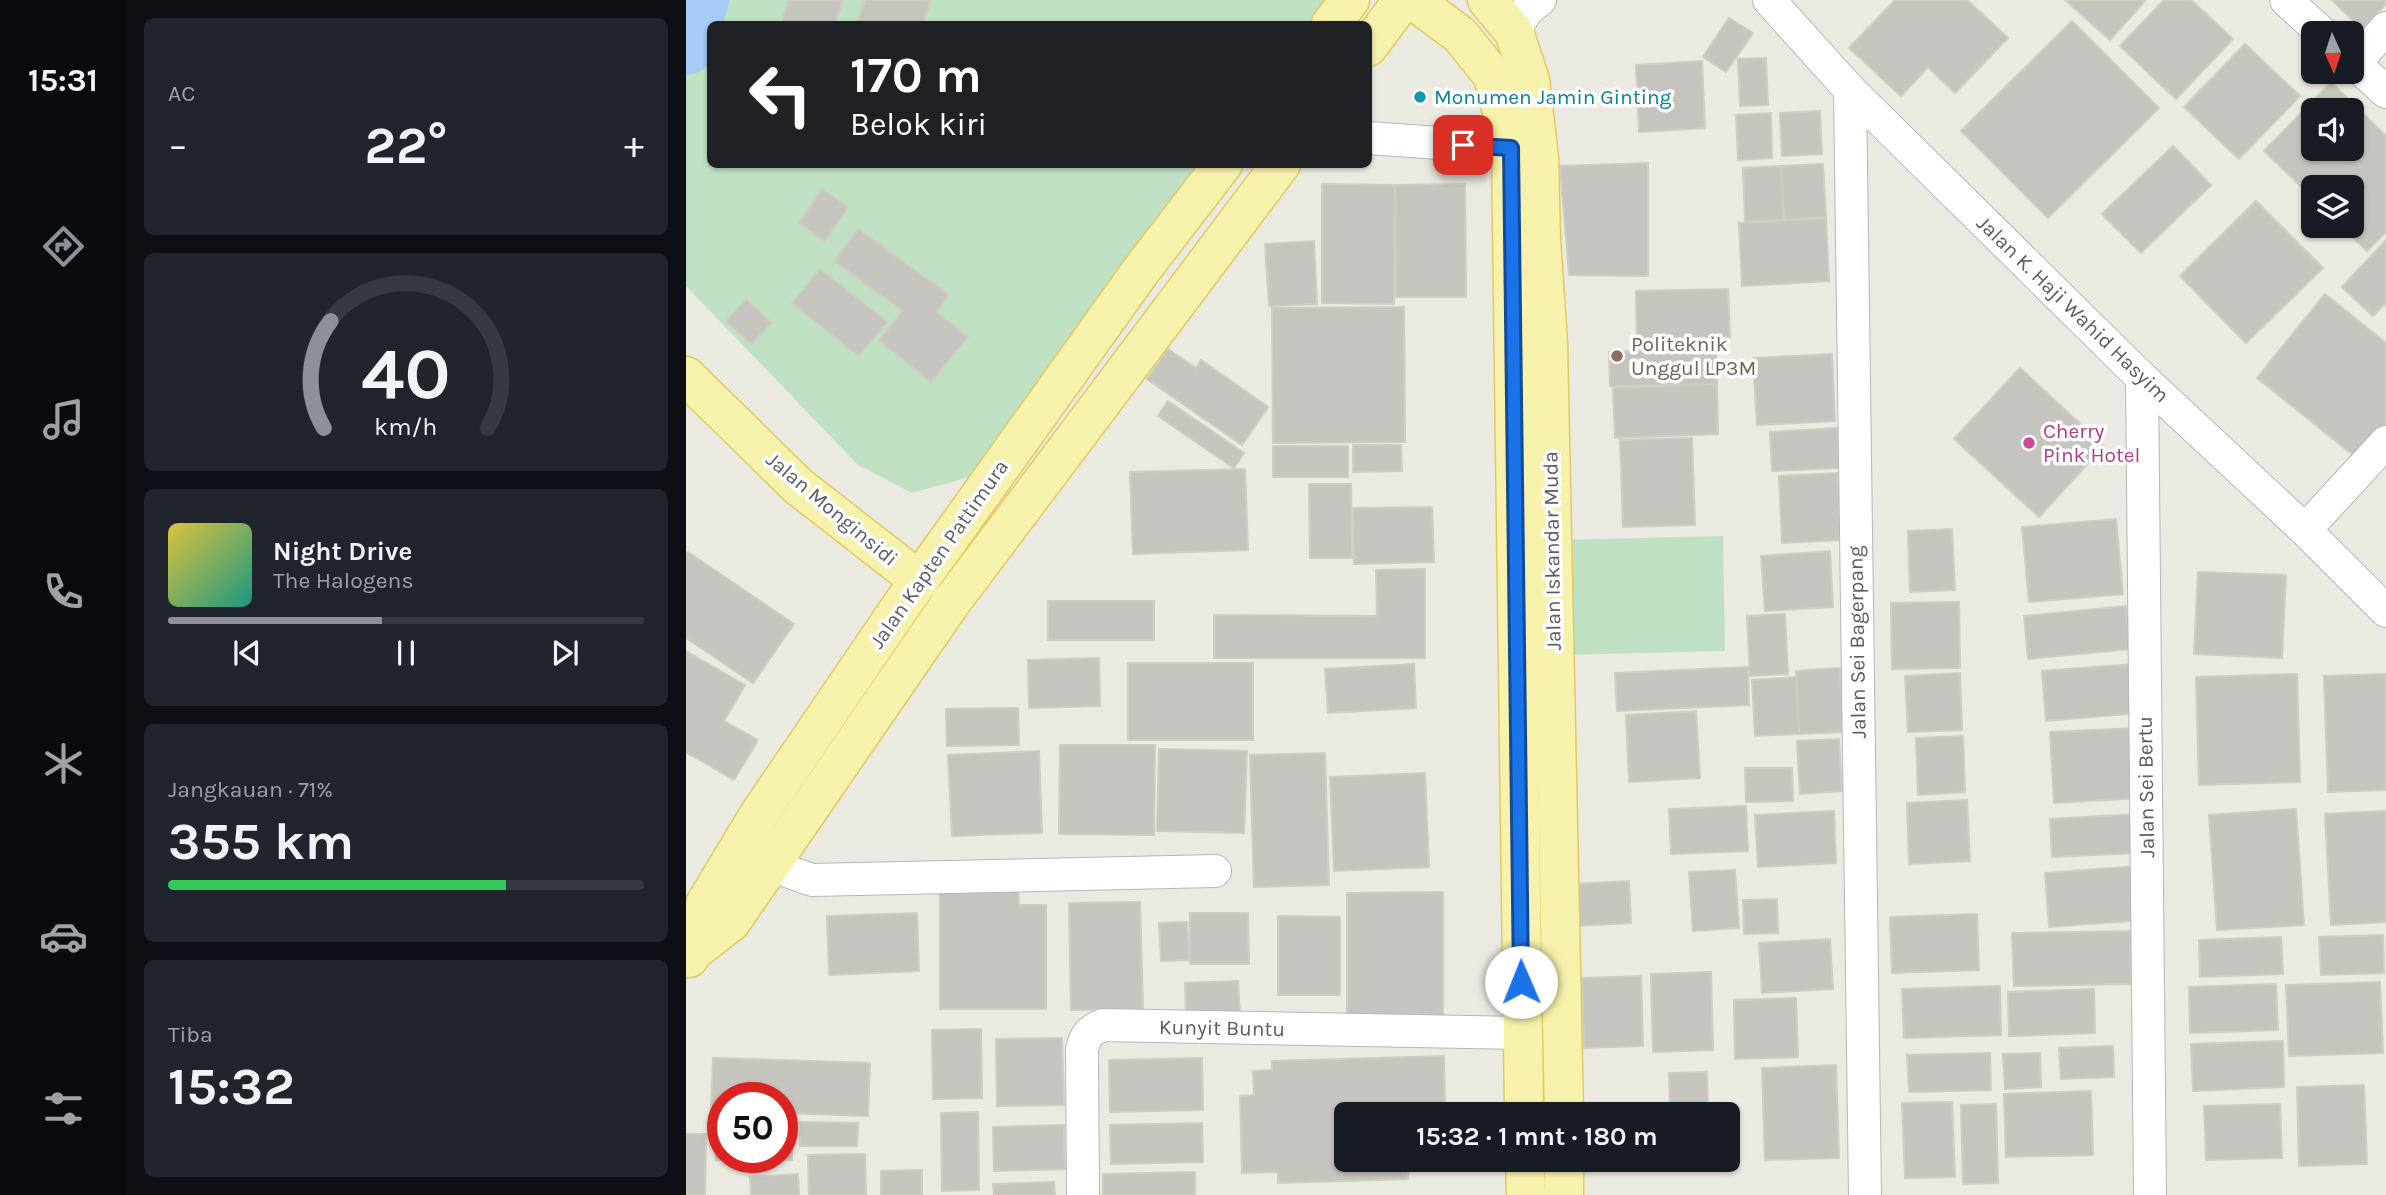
<!DOCTYPE html>
<html lang="id">
<head>
<meta charset="utf-8">
<style>
  :root { --surface:#171b24; --page:#20242c; --text:#f1f3f6; --muted:#9ea1a6; --line:#363941; --accent:#8c9099 }
  body { margin:0; font-family:Karla,sans-serif; background:var(--page); color:var(--text); height:100vh; display:flex; flex-direction:column; font-size:26px; white-space:nowrap }
  * { box-sizing:border-box; margin:0 }
  p { font-size:23px; color:var(--muted) }
  .icon { flex:none; width:38px; height:38px; fill:none; stroke:currentColor; stroke-width:2; stroke-linecap:round; stroke-linejoin:round }
  .map { position:relative; flex:1; overflow:hidden }
  .side { display:flex; flex-direction:column; gap:18px; padding:18px; background:#0d0f14; width:560px }
  .side>* { flex:none }
  .top-card { position:absolute; left:21px; top:21px; width:665px; height:147px; border-radius:10px; box-shadow:0 2px 5px #0004; background:#202124; color:#fff; overflow:hidden }
  .needle { width:46px; rotate:177deg }
  .tools { position:absolute; left:1615px; top:21px; display:grid; gap:14px }
  .tools a { display:grid; place-items:center; width:63px; height:63px; border-radius:10px; background:var(--surface); box-shadow:0 2px 5px #0004; font-size:35px }
  .speed { position:absolute; left:21px; top:1082px; display:flex; gap:14px; font-size:35px; font-weight:700; text-align:center }
  .speed>* { display:grid; place-content:center; width:91px; height:91px; border-radius:50%; background:var(--surface); box-shadow:0 2px 5px #0004; line-height:1 }
  .speed .limit { border:10px solid #d22; background:#fff; color:#111 }
  .pin { position:absolute; display:grid; place-items:center; width:60px; height:60px; color:#fff; margin:-30px; border-radius:14px; box-shadow:0 4px 10px #0006 }
  .me { position:absolute; width:77px; margin:-38px; rotate:359deg; stroke-linejoin:round; filter:drop-shadow(0 0 5px #0008) }
  .turn { display:flex; align-items:center; gap:24px; height:147px; padding:0 28px; font-size:32px }
  .turn .icon { width:91px; height:91px; stroke-width:2.5 }
  .turn b { display:block; font-size:49px; line-height:60px }
  .big { font-size:52px; font-weight:700; line-height:1.1 }
  .side .card { flex:1; display:flex; flex-direction:column; justify-content:center; gap:10px; min-width:0; padding:0 24px; border-radius:10px; background:var(--page) }
  .side .dial { align-items:center; gap:0 }
  .dial svg { height:182px; overflow:visible; fill:none; stroke:var(--line); stroke-width:7; stroke-linecap:round; text-anchor:middle }
  .dial text { fill:var(--text); stroke:none }
  .song { display:flex; align-items:center; gap:21px }
  .cover { width:84px; height:84px; border-radius:10px; background:linear-gradient(135deg,hsl(50 70% 55%),hsl(170 70% 35%)) }
  .played { height:7px; border-radius:4px; background:linear-gradient(90deg,var(--accent) 45%,var(--line) 45%) }
  .keys { display:flex; justify-content:space-around; direction:ltr }
  .heat { display:flex; justify-content:space-between; align-items:center; font-size:38px; direction:ltr }
  .charge { height:10px; border-radius:5px; background:linear-gradient(90deg,#34c759 71%,var(--line) 0) }
  .trip { position:absolute; left:648px; top:1102px; width:406px; height:70px; border-radius:10px; background:var(--surface); box-shadow:0 2px 5px #0004; font-weight:700; line-height:70px; text-align:center }
  main { display:flex; flex:1; min-height:0 }
  .tabs { display:flex; flex-direction:column; width:126px; justify-content:space-around; align-items:center; background:#090b0e; color:var(--muted) }
  .tabs .icon { width:49px; height:49px }
  .tabs .current { color:var(--accent) }
  .tabs b { font-size:32px; color:var(--text) }
  .map>svg:first-child { display:block }
  .green { fill:#c0e0c3 }
  .lines { fill:none; stroke-linecap:round; stroke-linejoin:round }
  .river { stroke:#a6ccf6; stroke-width:58 }
  .building { fill:#c6c4be; stroke:#cfccc0; stroke-width:2; fill-rule:evenodd }
  .minor-casing { stroke:#b4b6ba; stroke-width:34 }
  .major-casing { stroke:#e2ca63; stroke-width:41 }
  .minor { stroke:#fff; stroke-width:32 }
  .major { stroke:#f6f1ab; stroke-width:38 }
  .route-casing { stroke:#114b97; stroke-width:18 }
  .route { stroke:#1a73e8; stroke-width:12 }
  .culture-dot { fill:#0f9aa8; stroke:#fff; stroke-width:2.5 }
  .education-dot { fill:#8d6e63; stroke:#fff; stroke-width:2.5 }
  .hotel-dot { fill:#d1479c; stroke:#fff; stroke-width:2.5 }
  .labels { text-anchor:middle; stroke-width:7; stroke-linejoin:round; paint-order:stroke }
  .culture-label { font-size:21px; fill:#0d838f; stroke:#fff; text-anchor:start }
  .street-label { font-size:21px; fill:#5a5c60; stroke:#fff }
  .education-label { font-size:21px; fill:#785e54; stroke:#fff; text-anchor:start }
  .hotel-label { font-size:21px; fill:#b23c85; stroke:#fff; text-anchor:start }
</style>
</head>
<body>
<main>
<nav class="tabs">
<b>15:31</b>
<svg class="icon current" aria-label="directions" viewBox="0 0 24 24"><path d="M12 3l9 9-9 9-9-9zM9 14v-3h6M13 9l2 2-2 2"/></svg>
<svg class="icon" aria-label="music" viewBox="0 0 24 24"><path d="M9 18V5l10-2v13"/><circle cx="6" cy="18" r="3"/><circle cx="16" cy="16" r="3"/></svg>
<svg class="icon" aria-label="phone" viewBox="0 0 24 24"><path d="M5 4h4l2 5-3 2q2 4 5 5l2-3 5 2v4C11 20 4 13 5 4z"/></svg>
<svg class="icon" aria-label="climate" viewBox="0 0 24 24"><path d="M12 3v18M4 7l16 10M4 17L20 7"/></svg>
<svg class="icon" aria-label="car" viewBox="0 0 24 24"><path d="M5 17H2v-5l4-1 3-4h7l3 4 3 1v5h-3M9 17h6M6 11h13"/><circle cx="7" cy="17" r="2"/><circle cx="17" cy="17" r="2"/></svg>
<svg class="icon" aria-label="filters" viewBox="0 0 24 24"><path d="M4 7h16M4 17h16"/><circle cx="9" cy="7" r="2"/><circle cx="15" cy="17" r="2"/></svg>
</nav>
<section class="side">
<div class="card"><p>AC</p>
<div class="heat"><a>−</a><b class="big">22°</b><a>+</a></div>
</div>
<div class="card dial"><svg viewBox="0 0 100 80">
<path d="M14 69A42 42 0 1 1 86 69"/>
<path d="M14 69A42 42 0 0 1 17 22" stroke="#8c9099"/>
<text x="50" y="56" font-size="32" font-weight="700">40</text>
<text x="50" y="72" font-size="11">km/h</text>
</svg></div>
<div class="card">
<div class="song"><i class="cover"></i><div><b>Night Drive</b><p>The Halogens</p></div></div>
<div class="played"></div>
<div class="keys"><svg class="icon" aria-label="previous" viewBox="0 0 24 24"><path d="M18 5L8 12l10 7zM5 5v14"/></svg><svg class="icon" aria-label="pause" viewBox="0 0 24 24"><path d="M8 5v14M16 5v14"/></svg><svg class="icon" aria-label="next" viewBox="0 0 24 24"><path d="M6 5l10 7-10 7zM19 5v14"/></svg></div>
</div>
<div class="card"><p>Jangkauan · 71%</p><b class="big">355 km</b><div class="charge"></div></div>
<div class="card"><p>Tiba</p><b class="big">15:32</b></div>
</section>
<div class="map">
<svg width="1700" height="1195" viewBox="0 0 1700 1195">
  <rect width="100%" height="100%" fill="#ebeae1"/>
  <g class="green">
    <path d="M7,0H640L622,24H24V164L517,165L283,477L226,493L172,465L0,286V36Z"/>
    <path d="M1037,536L1039,651L877,655L874,540Z"/>
  </g>
  <g class="lines">
    <path class="river" d="M0,46L14,0"/>
  </g>
  <g class="building">
    <path d="M103,0H157L149,24H95Z"/>
    <path d="M179,0H245L237,24H171Z"/>
    <path d="M1209,0H1281L1322,38L1269,93L1242,67L1215,96L1163,48Z"/>
    <path d="M1379,0H1460L1424,40Z"/>
    <path d="M1478,0H1505L1547,39L1490,99L1434,46Z"/>
    <path d="M1646,0H1700V4L1676,29Z"/>
    <path d="M1043,18L1067,33L1040,72L1017,57Z"/>
    <path d="M1386,21L1473,108L1362,218L1275,131Z"/>
    <path d="M1559,44L1614,96L1553,159L1498,107Z"/>
    <path d="M1080,58L1082,105L1054,106L1052,59Z"/>
    <path d="M1016,61L1019,128L953,132L950,65Z"/>
    <path d="M1645,82L1700,136V232L1681,251L1655,226H1666V187H1628V199L1578,151ZM1628,110H1666V149H1628Z"/>
    <path d="M1134,111L1136,154L1096,156L1094,113Z"/>
    <path d="M1085,113L1086,158L1052,160L1050,115Z"/>
    <path d="M1487,146L1525,185L1455,253L1416,214Z"/>
    <path d="M962,163V276L883,275L874,166Z"/>
    <path d="M1137,164L1140,217L1098,220L1095,166Z"/>
    <path d="M1095,166L1098,220L1059,222L1057,168Z"/>
    <path d="M636,184L709,185L708,304L636,303Z"/>
    <path d="M779,184L780,297H710L709,185Z"/>
    <path d="M136,189L162,207L139,241L113,223Z"/>
    <path d="M1570,201L1637,268L1560,343L1494,276Z"/>
    <path d="M1140,218L1143,281L1056,286L1053,223Z"/>
    <path d="M172,229L263,295L250,312L282,337L245,382L193,340L217,311L148,261Z"/>
    <path d="M1700,240V306L1698,304L1687,316L1656,287Z"/>
    <path d="M628,241L631,304L583,306L579,244Z"/>
    <path d="M134,269L201,322L173,356L106,303Z"/>
    <path d="M1042,289L1044,338L951,341L950,291Z"/>
    <path d="M1639,294L1700,343V423L1671,458L1571,378Z"/>
    <path d="M60,299L86,323L65,344L40,321Z"/>
    <path d="M718,307L719,442L587,443L586,308Z"/>
    <path d="M1030,348L1031,384L924,386L923,352Z"/>
    <path d="M482,349L510,368L515,360L582,407L556,445L461,379Z"/>
    <path d="M1146,354L1149,421L1071,425L1067,358Z"/>
    <path d="M1334,368L1418,446L1353,517L1268,439Z"/>
    <path d="M1031,384L1032,434L929,438L927,388Z"/>
    <path d="M482,401L558,453L548,468L472,416Z"/>
    <path d="M1151,428L1153,468L1086,471L1084,432Z"/>
    <path d="M1006,438L1009,525L937,527L934,440Z"/>
    <path d="M667,445H715L716,471L667,472Z"/>
    <rect x="587" y="446" width="75" height="31"/>
    <path d="M559,469L562,550L447,554L444,472Z"/>
    <path d="M1151,473L1155,540L1096,543L1093,476Z"/>
    <path d="M623,484H665L666,558H624Z"/>
    <path d="M746,507L748,562L668,564L667,508Z"/>
    <path d="M1430,519L1437,594L1343,602L1336,527Z"/>
    <path d="M1266,529L1269,590L1224,592L1222,531Z"/>
    <path d="M1144,551L1147,607L1079,611L1075,556Z"/>
    <path d="M2,552L108,624L67,683L0,638V554Z"/>
    <path d="M739,569V658H528V615L691,616L690,570Z"/>
    <path d="M1512,572L1600,575L1596,658L1508,654Z"/>
    <rect x="362" y="601" width="106" height="39"/>
    <path d="M1273,602L1274,668L1206,669L1205,603Z"/>
    <path d="M1440,606L1444,649L1342,659L1338,616Z"/>
    <path d="M1099,614L1102,674L1064,676L1061,616Z"/>
    <path d="M0,651L59,685L38,721L72,740L48,780L0,752Z"/>
    <path d="M413,658L414,706L343,708L342,660Z"/>
    <rect x="442" y="663" width="125" height="77"/>
    <path d="M728,664L730,708L642,713L639,669Z"/>
    <path d="M1448,664L1452,713L1360,721L1356,671Z"/>
    <path d="M1062,667L1063,705L931,711L929,673Z"/>
    <path d="M1154,668L1157,732L1113,734L1110,671Z"/>
    <path d="M1274,673L1276,730L1222,732L1219,676Z"/>
    <path d="M1611,674L1614,782L1513,785L1510,677Z"/>
    <path d="M1700,674V790L1642,792L1638,676Z"/>
    <path d="M1110,677L1113,734L1069,736L1066,680Z"/>
    <path d="M332,708L333,745L261,746L260,709Z"/>
    <path d="M1010,711L1014,778L943,782L940,715Z"/>
    <path d="M1450,728L1454,798L1368,803L1364,732Z"/>
    <path d="M1277,736L1279,792L1232,795L1230,738Z"/>
    <path d="M1153,739L1156,791L1114,794L1111,741Z"/>
    <path d="M374,745H469L468,835L373,834Z"/>
    <path d="M473,749L561,751L558,833L471,831Z"/>
    <path d="M353,751L356,833L266,836L262,755Z"/>
    <path d="M639,753L643,885L568,887L564,755Z"/>
    <path d="M1059,768H1106L1107,801L1060,802Z"/>
    <path d="M739,773L743,867L648,871L644,777Z"/>
    <path d="M1281,800L1284,861L1223,864L1221,803Z"/>
    <path d="M1060,806L1062,851L985,854L983,809Z"/>
    <path d="M1610,809L1618,925L1531,930L1523,815Z"/>
    <path d="M1148,811L1150,863L1072,867L1069,815Z"/>
    <path d="M1700,811V922L1645,925L1639,814Z"/>
    <path d="M1451,814L1453,853L1366,857L1364,819Z"/>
    <path d="M1452,866L1456,920L1363,927L1359,873Z"/>
    <path d="M1049,870L1053,928L1007,931L1003,872Z"/>
    <path d="M943,881L945,923L888,926L886,884Z"/>
    <path d="M254,891H332L333,905H360V1009H254Z"/>
    <path d="M757,892V1024H661V893Z"/>
    <path d="M1091,899L1092,933L1058,934L1057,900Z"/>
    <path d="M454,902L457,1009L385,1010L383,903Z"/>
    <path d="M231,913L233,971L143,975L141,916Z"/>
    <path d="M504,913H562L563,964H504Z"/>
    <path d="M1291,914L1293,970L1206,973L1204,917Z"/>
    <path d="M592,916L654,917V995H592Z"/>
    <path d="M501,922L503,960L475,961L473,923Z"/>
    <path d="M1444,931L1445,984L1328,986L1326,933Z"/>
    <path d="M1697,935L1698,973L1635,975L1633,937Z"/>
    <path d="M1595,937L1597,974L1514,977L1513,940Z"/>
    <path d="M1144,939L1147,989L1076,993L1073,943Z"/>
    <path d="M1025,972L1027,1050L967,1052L965,974Z"/>
    <path d="M955,976L957,1046L898,1048L896,978Z"/>
    <path d="M552,981L554,1015L500,1016L499,983Z"/>
    <path d="M1694,982L1697,1053L1603,1056L1600,985Z"/>
    <path d="M1590,984L1592,1030L1504,1033L1503,987Z"/>
    <path d="M1314,986L1315,1035L1218,1038L1216,989Z"/>
    <path d="M1408,989L1409,1033L1323,1036L1322,992Z"/>
    <path d="M1110,998L1112,1057L1049,1059L1048,1000Z"/>
    <path d="M295,1029L296,1098L247,1099L246,1030Z"/>
    <path d="M376,1038L378,1105L311,1106L310,1039Z"/>
    <path d="M1597,1041L1598,1087L1507,1091L1505,1044Z"/>
    <path d="M1427,1046L1428,1077L1375,1079L1373,1048Z"/>
    <path d="M1304,1053L1305,1090L1223,1092L1221,1055Z"/>
    <path d="M1354,1053L1355,1087L1319,1089L1317,1054Z"/>
    <path d="M758,1056L759,1115H660V1160H748V1167H722V1179L592,1183V1172L556,1173L554,1096L568,1095L567,1071L586,1070V1061Z"/>
    <path d="M27,1058L184,1063L182,1116L96,1113V1097H37V1111H25Z"/>
    <path d="M516,1058L517,1110L424,1112L423,1060Z"/>
    <path d="M1150,1065L1153,1158L1079,1160L1076,1068Z"/>
    <path d="M1021,1072L1022,1115H901L984,1111L983,1073Z"/>
    <path d="M1678,1085L1681,1164L1613,1166L1611,1087Z"/>
    <path d="M1405,1091L1407,1155L1320,1157L1318,1094Z"/>
    <path d="M1266,1102L1269,1177L1219,1178L1216,1103Z"/>
    <path d="M1310,1104L1312,1183L1277,1184L1275,1105Z"/>
    <path d="M1594,1104L1596,1158L1520,1160L1518,1106Z"/>
    <path d="M292,1112L293,1190L256,1191L255,1113Z"/>
    <path d="M30,1120H37V1157H96V1120H106V1160H30Z"/>
    <path d="M114,1122L172,1123L171,1146H114Z"/>
    <path d="M516,1123L517,1162L425,1164L424,1125Z"/>
    <path d="M378,1125L379,1169L308,1171L307,1127Z"/>
    <path d="M0,1134H20L19,1195H0Z"/>
    <path d="M179,1154L180,1195H123L122,1155Z"/>
    <path d="M902,1160H1024V1163L903,1166Z"/>
    <path d="M236,1170V1195H195V1171Z"/>
    <path d="M509,1172V1195H417V1174Z"/>
    <path d="M112,1174L113,1195H65L64,1177Z"/>
    <path d="M368,1182L369,1195H308L307,1184Z"/>
  </g>
  <g class="lines">
    <g class="minor-casing">
      <g id="minor">
        <path d="M1083,0L1164,90L1456,378L1619,530L1700,611"/>
        <path d="M1600,0L1636,33"/>
        <path d="M828,32L841,10L854,0"/>
        <path d="M1666,61L1700,92"/>
        <path d="M1669,63L1700,28"/>
        <path d="M1164,90L1179,1195"/>
        <path d="M682,138L825,148"/>
        <path d="M1456,378L1464,1195"/>
        <path d="M1619,530L1700,442"/>
        <path d="M84,865L126,880L529,871"/>
        <path d="M397,1195L396,1049C399,1036 404,1030 417,1025L835,1033"/>
      </g>
    </g>
    <g class="major-casing">
      <g id="major">
        <path d="M727,0L774,35L807,76L825,148L838,1115"/>
        <path d="M801,0L828,32L844,80L853,158L855,239L862,343L878,1115"/>
        <path d="M645,24L664,0"/>
        <path d="M682,47L717,0"/>
        <path d="M0,376L112,486L234,581"/>
        <path d="M9,950L45,922L264,604L595,164"/>
        <path d="M3,958L9,950L19,904L72,816L215,606L454,272L537,164"/>
        <path d="M839,1160L840,1195"/>
        <path d="M878,1160V1195"/>
      </g>
    </g>
    <use href="#minor" class="minor"/>
    <use href="#major" class="major"/>
  </g>
  <g class="lines">
    <g class="route-casing">
      <path id="route" d="M777,145L825,148L835,982"/>
    </g>
    <use href="#route" class="route"/>
  </g>
  <circle class="culture-dot" cx="734" cy="97" r="7"/>
  <circle class="education-dot" cx="931" cy="356" r="7"/>
  <circle class="hotel-dot" cx="1343" cy="443" r="7"/>
  <g class="labels">
    <g class="culture-label">
      <text x="748" y="104">Monumen Jamin Ginting</text>
    </g>
    <g class="street-label">
      <text transform="translate(1387 309) rotate(44)" y="7">Jalan K. Haji Wahid Hasyim</text>
      <text transform="translate(146 509) rotate(40)" y="7">Jalan Monginsidi</text>
      <text transform="translate(866 551) rotate(-91)" y="7">Jalan Iskandar Muda</text>
      <text transform="translate(253 554) rotate(-55)" y="7">Jalan Kapten Pattimura</text>
      <text transform="translate(1171 642) rotate(-91)" y="7">Jalan Sei Bagerpang</text>
      <text transform="translate(1460 787) rotate(-91)" y="7">Jalan Sei Bertu</text>
      <text transform="translate(536 1028) rotate(1)" y="7">Kunyit Buntu</text>
    </g>
    <g class="education-label">
      <text x="945" y="351">Politeknik<tspan x="945" dy="24">Unggul LP3M</tspan></text>
    </g>
    <g class="hotel-label">
      <text x="1357" y="438">Cherry<tspan x="1357" dy="24">Pink Hotel</tspan></text>
    </g>
  </g>
</svg>
<div class="tools">
<a><svg class="needle" viewBox="-14 -14 28 28"><path d="M0-13l5 13h-10z" fill="#e53935"/><path d="M0 13l5-13h-10z" fill="#9ea1a6"/></svg></a>
<a><svg class="icon" aria-label="sound" viewBox="0 0 24 24"><path d="M4 9h4l5-4v14l-5-4H4zM17 9q2 3 0 6"/></svg></a>
<a><svg class="icon" aria-label="layers" viewBox="0 0 24 24"><path d="M12 4l9 5-9 5-9-5zM3 14l9 5 9-5"/></svg></a>
</div>
<div class="speed"><div class="limit">50</div></div>
<div class="pin" style="left:777px;top:145px;background:#d93025"><svg class="icon" aria-label="arrive" viewBox="0 0 24 24"><path d="M6 21V4h12l-3 4 3 4H6"/></svg></div>
<svg class="me" style="left:835px;top:982px" viewBox="-20 -20 40 40"><circle r="19" fill="#fff"/><path d="M0-13L10 11 0 6-10 11z" fill="#1a73e8"/></svg>
<div class="trip">15:32 · 1 mnt · 180 m</div>
<div class="top-card">
<div class="turn"><svg class="icon" aria-label="left" viewBox="0 0 24 24"><path d="M17 20v-9H6M10 6l-5 5 5 5"/></svg><div><b>170 m</b>Belok kiri</div></div>
</div>
</div>
</main>
</body>
</html>
